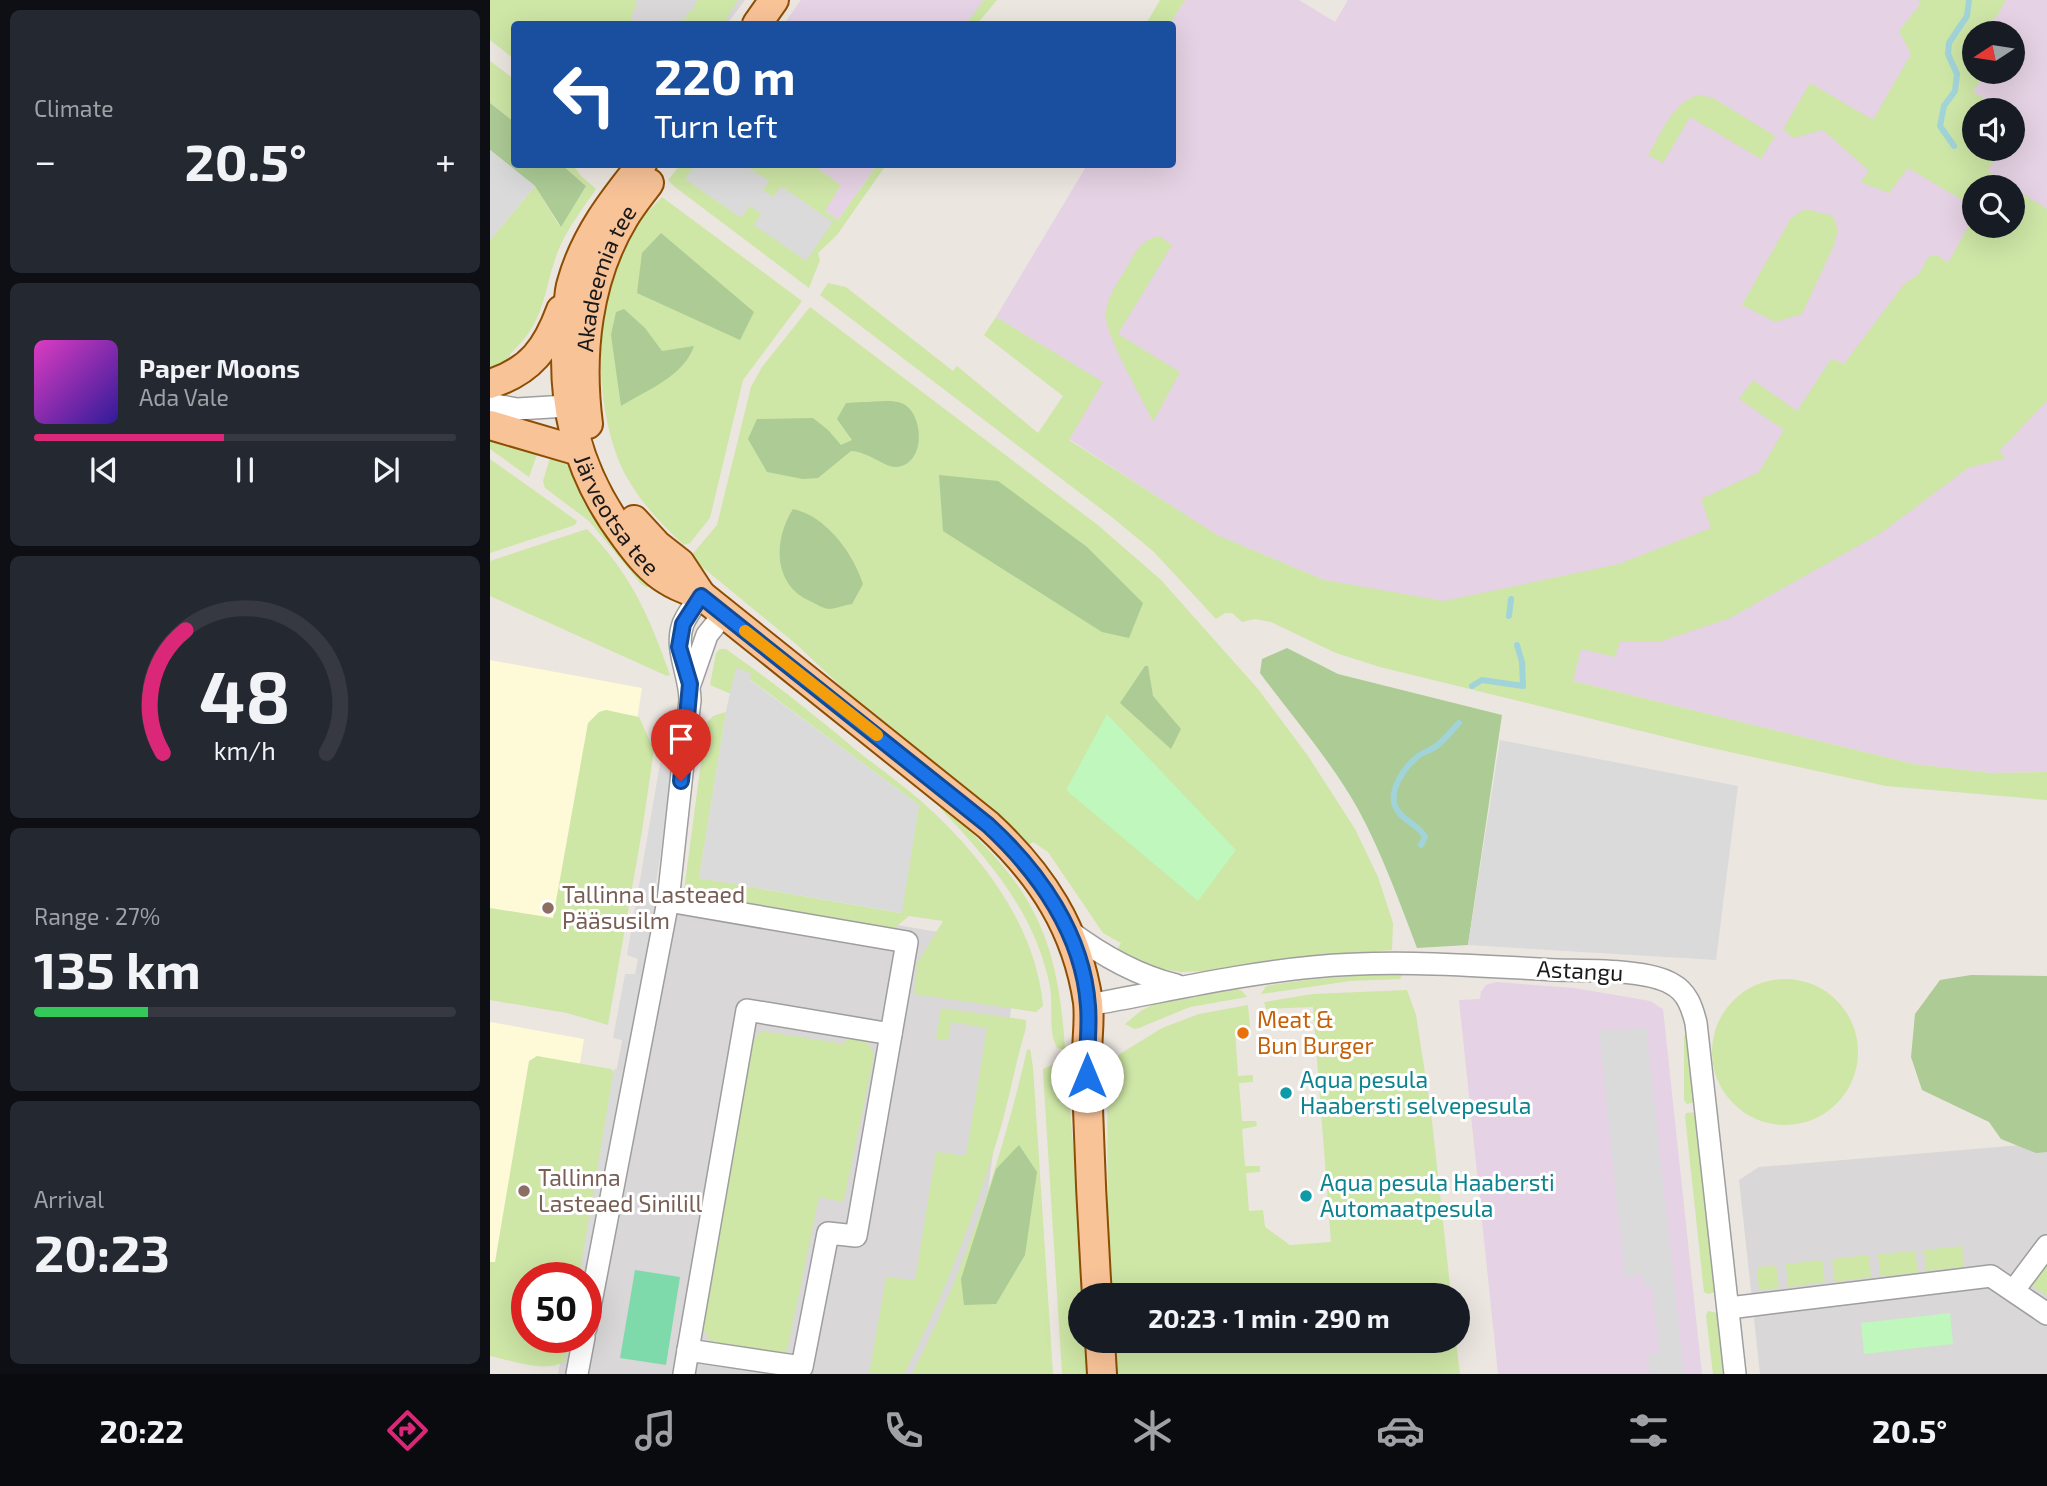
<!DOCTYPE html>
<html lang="en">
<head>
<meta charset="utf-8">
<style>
  :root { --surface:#171b24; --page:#242831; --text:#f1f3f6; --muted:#9ea1a6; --line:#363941; --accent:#db2777 }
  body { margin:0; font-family:"Exo 2",sans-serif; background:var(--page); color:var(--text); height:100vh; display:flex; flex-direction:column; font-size:26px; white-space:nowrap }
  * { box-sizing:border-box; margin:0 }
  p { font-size:23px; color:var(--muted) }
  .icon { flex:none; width:38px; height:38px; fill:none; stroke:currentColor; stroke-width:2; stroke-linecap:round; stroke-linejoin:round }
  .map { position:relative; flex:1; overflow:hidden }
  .drawer { display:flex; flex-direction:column; gap:10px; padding:10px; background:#0d0f14; width:490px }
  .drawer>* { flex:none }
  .hud { position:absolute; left:21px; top:21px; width:665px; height:147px; border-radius:7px; box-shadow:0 7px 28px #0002; background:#1a4fa0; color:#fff; overflow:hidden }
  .needle { width:46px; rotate:258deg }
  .buttons { position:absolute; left:1472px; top:21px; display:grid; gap:14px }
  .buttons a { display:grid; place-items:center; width:63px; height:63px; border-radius:50%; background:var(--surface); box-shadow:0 7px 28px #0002; font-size:35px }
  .speed { position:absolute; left:21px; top:1262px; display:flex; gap:14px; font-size:35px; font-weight:700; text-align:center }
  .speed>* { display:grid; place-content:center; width:91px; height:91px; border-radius:50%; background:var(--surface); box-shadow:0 7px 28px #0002; line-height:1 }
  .speed .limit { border:10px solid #d22; background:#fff; color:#111 }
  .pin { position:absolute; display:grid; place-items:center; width:60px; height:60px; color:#fff; margin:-72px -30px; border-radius:50% 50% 50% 0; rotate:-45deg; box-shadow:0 0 7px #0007 }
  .pin .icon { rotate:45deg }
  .me { position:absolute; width:77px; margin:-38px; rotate:0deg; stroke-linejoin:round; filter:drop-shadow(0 0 5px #0008) }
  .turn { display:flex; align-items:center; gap:24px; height:147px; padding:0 28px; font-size:32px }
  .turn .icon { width:91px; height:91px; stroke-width:2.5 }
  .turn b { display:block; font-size:49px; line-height:60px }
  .big { font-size:52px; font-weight:700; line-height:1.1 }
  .drawer .tile { flex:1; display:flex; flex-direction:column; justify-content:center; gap:10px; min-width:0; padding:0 24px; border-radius:10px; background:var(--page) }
  .drawer .dial { align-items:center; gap:0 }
  .dial svg { height:182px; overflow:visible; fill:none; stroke:var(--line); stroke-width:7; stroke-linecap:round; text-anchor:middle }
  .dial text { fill:var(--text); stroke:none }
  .song { display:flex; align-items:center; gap:21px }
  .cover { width:84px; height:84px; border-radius:10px; background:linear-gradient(135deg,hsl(310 70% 55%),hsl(250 70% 35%)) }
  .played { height:7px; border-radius:4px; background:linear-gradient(90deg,var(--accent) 45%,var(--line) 45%) }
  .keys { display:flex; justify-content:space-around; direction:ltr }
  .heat { display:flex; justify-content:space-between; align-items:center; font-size:38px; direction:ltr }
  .charge { height:10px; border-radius:5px; background:linear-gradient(90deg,#34c759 27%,var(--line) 0) }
  .trip { position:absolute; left:578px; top:1283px; width:402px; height:70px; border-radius:35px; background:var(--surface); box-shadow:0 7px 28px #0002; font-weight:700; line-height:70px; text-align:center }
  .tabs { display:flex; height:112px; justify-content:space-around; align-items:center; background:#090b0e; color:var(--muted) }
  .tabs .icon { width:49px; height:49px }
  .tabs .active { color:var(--accent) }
  .tabs b { font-size:32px; color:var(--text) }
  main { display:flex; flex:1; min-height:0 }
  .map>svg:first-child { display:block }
  .residential { fill:#d9d7d8 }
  .industrial { fill:#e5d2e4; fill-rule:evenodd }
  .education { fill:#fef9d7 }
  .grass { fill:#cee6a6 }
  .forest { fill:#accb95 }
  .park { fill:#bff7bc }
  .pitch { fill:#7fdaab }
  .parking { fill:#dadada }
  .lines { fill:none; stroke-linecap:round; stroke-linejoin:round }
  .stream { stroke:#a1d4d9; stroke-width:6 }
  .minor-casing { stroke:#9e9e9e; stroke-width:24 }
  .major-casing { stroke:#8d4e04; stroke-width:32 }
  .minor { stroke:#fff; stroke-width:21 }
  .major { stroke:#f9c398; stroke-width:28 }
  .route-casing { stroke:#114b97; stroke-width:18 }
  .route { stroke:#1a73e8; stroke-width:12 }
  .slow { stroke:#f59e0b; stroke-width:12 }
  .education-dot { fill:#8d6e63; stroke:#fff; stroke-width:2.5 }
  .food-dot { fill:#e8710a; stroke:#fff; stroke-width:2.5 }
  .culture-dot { fill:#0f9aa8; stroke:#fff; stroke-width:2.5 }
  .labels { text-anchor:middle; stroke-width:6; stroke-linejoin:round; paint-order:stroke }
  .street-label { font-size:23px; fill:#1a1a1a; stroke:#fff }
  .education-label { font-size:23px; fill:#785e54; stroke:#fff; text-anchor:start }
  .food-label { font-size:23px; fill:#c56008; stroke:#fff; text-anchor:start }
  .culture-label { font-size:23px; fill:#0d838f; stroke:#fff; text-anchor:start }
</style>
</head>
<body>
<main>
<section class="drawer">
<div class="tile"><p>Climate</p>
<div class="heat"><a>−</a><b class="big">20.5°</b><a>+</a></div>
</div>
<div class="tile">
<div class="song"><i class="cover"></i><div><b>Paper Moons</b><p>Ada Vale</p></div></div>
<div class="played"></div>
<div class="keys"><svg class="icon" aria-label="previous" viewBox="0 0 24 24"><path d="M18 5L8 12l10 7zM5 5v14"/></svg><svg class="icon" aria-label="pause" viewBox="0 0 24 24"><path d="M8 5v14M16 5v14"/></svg><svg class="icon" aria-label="next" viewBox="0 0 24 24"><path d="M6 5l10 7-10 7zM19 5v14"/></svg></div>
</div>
<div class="tile dial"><svg viewBox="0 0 100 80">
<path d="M14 69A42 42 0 1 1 86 69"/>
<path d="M14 69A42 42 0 0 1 24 15" stroke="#db2777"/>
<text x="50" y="56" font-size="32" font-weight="700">48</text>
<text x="50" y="72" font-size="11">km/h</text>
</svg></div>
<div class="tile"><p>Range · 27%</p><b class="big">135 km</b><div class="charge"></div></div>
<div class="tile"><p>Arrival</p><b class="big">20:23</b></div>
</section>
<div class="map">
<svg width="1557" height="1374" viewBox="0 0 1557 1374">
  <rect width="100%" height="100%" fill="#ece6e0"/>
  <g class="residential">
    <path d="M21,0H255L237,24H53Z"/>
    <path d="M163,883L529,946L475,1374H68L75,1337H96V1278L86,1277Z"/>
    <path d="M1557,1143V1374H1270L1249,1180L1269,1167Z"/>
  </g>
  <g class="industrial">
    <path d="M311,0H504L486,24H294Z"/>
    <path d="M695,0H809L845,22L858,0H1557V772L1501,773L1424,764L1083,681L869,587L834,580L726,535L579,439L612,382L506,317L597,165L682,164V24H680ZM1484,33H1522V72H1484ZM1484,110H1522V149H1484ZM1484,187H1522V226H1484Z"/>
    <path d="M270,165H387L348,220Z"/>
    <path d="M1006,982L1085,988L1160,1001L1173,1009L1212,1374H1008L969,1000L990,999L991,992L996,985Z"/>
  </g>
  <g class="education">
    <path d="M0,660L152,688L102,1006L0,989Z"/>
    <path d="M0,1022L94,1039L90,1063L37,1278V1337L0,1339Z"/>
  </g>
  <g class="grass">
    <path d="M0,0H144L147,3L140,20L145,23L144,24H24V59L0,40Z"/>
    <path d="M207,0H248L233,24H189L190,20L194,21L198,11L202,12Z"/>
    <path d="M494,0H507L487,24H476Z"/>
    <path d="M670,0H695L680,24H656Z"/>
    <path d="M1428,0H1516L1507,16L1489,33H1484V72L1494,74L1483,92L1513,110H1484V149H1512L1497,171L1522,187H1484V226H1522V187L1557,209V401L1509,451L1516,458L1478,468L1391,533L1240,618L1172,641L1130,642L1125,657L1091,649L1083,681L1424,764L1501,773L1557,772V800L1396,786L1208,745L890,667L846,653L781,622L765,619L752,622L742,613H735L726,619L664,552L623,518L330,295L338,283L356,287L463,371L467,366L548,433L573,396L494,335L506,317L613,382L579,440L727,535L834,580L954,601L1129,564L1221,528L1211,499L1269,472L1294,430L1249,399L1263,380L1307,411L1341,359L1354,364L1414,284L1429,274L1438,257L1447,255L1458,263L1479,225V204L1418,168L1399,193L1370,182L1379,171L1333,130L1303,138L1293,129L1320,83L1383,120L1421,54L1409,31L1431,3Z"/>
    <path d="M0,61L24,79V122L0,103Z"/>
    <path d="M1209,95L1223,98L1285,136L1271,159L1200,117L1173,163L1158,155C1171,134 1183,101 1209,95Z"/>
    <path d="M72,165H83L91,176L106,189C94,207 80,225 71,244C52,287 59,319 20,354L19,367L0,375V240L45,186L70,227L96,186Z"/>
    <path d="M190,165H323L351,185L335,211L348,220L387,165H396L347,235L328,253L330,260L319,288L185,187L178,180Z"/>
    <path d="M172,197L312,301L253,380L220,518L200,543L194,545C171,524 151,503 136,476C100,408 101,282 150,220C156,212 165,205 172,197Z"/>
    <path d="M1315,209L1343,216L1348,230L1344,245L1312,314L1285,322L1252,305L1301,218Z"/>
    <path d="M669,236L682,245L628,334L690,372L663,422C653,400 617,338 616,318C615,299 627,284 636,269C644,253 651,240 669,236Z"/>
    <path d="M320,307L609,526L671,580L768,689L818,756L865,829L888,877L903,923L902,950L810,957L715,971L691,972L662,967L626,952L631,943L613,933L558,852L543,842L539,845L509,818L391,724L306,644L200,557L227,525L261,387L272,367Z"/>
    <path d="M0,437L49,449L39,477L0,449Z"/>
    <path d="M62,451L73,456L78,463L164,583L162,587H156L151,584L99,521L55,488L53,481Z"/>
    <path d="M0,459L87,521L85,525L0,553Z"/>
    <path d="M97,529C141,574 159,616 180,675L177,676L0,596V561Z"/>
    <path d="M230,649H236C283,682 327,717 371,754C391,769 411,784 430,800C490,853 546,925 553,1006L546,1012L424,994L427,968L425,967L453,921L419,916L403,929L197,894L194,891L216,724L223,716L236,712L209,878L411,913L429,805L246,669L241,694L220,685L226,653Z"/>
    <path d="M116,710L149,717L164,750L152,831L118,1025L77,1013L0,1000V908L63,918L98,723L109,712Z"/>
    <path d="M451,805C540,882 568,932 575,1050L567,1048L564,1041C559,1024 563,1004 560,987C546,914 499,860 450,808Z"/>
    <path d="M913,974L910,979L860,981L771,994L776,986C821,978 867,975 913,974Z"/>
    <circle cx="1295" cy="1052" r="73"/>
    <path d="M748,989L752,991L757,997L700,1007L649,1028L644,1029L635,1024L652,1010L667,1003Z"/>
    <path d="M917,990L926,1015L941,1112L961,1295H620L618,1258L617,1062L672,1028L709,1014L758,1005L760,1027L745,1029L748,1076L763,1075V1082L749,1083L752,1121H766L767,1126L752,1129L755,1166H770V1172L756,1173L759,1211L773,1210L775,1227L800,1245L841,1242L823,1007L776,1009L774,1002L823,994Z"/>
    <path d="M451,1008L536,1020V1028C525,1064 519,1101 508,1137C484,1218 453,1298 414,1374H379L396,1277L425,1280L446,1152L476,1156L497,1028L461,1022L458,1040L446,1039Z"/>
    <path d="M271,1031L355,1044L357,1035C371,1039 380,1040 384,1055L354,1200L352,1202L329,1197L297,1351L293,1356L222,1344L215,1331L206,1328L252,1055Z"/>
    <path d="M1198,1031L1206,1102L1197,1104L1194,1100V1036Z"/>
    <path d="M540,1049L543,1067L563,1374H422C474,1271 511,1163 537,1050Z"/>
    <path d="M47,1056L121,1069L124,1072L89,1277L37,1278V1337H79L75,1361C56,1374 21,1360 0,1356V1262H5L39,1061Z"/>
    <path d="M576,1063L596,1295H590V1340L599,1341L601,1374H572L553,1072V1069L564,1064Z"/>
    <path d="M1207,1112L1226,1292L1218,1294L1214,1292L1195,1116L1196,1113Z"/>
    <path d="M1472,1246L1474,1267L1436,1271L1434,1250Z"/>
    <path d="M1425,1251L1428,1273L1390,1276L1388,1254Z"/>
    <path d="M1379,1255L1381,1277L1344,1282L1342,1259Z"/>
    <path d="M1557,1255V1296L1541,1285L1542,1276Z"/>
    <path d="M1332,1260L1335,1282L1298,1287L1296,1264Z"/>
    <path d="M1286,1266L1289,1288L1269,1290L1267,1267Z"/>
    <path d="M1218,1311L1228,1313L1234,1374H1223L1216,1315Z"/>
    <path d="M623,1341H966L970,1374H625Z"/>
  </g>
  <g class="forest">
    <path d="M0,103L24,122V164L72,165L96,186L71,227L45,186L0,150Z"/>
    <path d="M171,233L264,312L250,340L147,293L152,253Z"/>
    <path d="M134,309L155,328L172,351L204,346C194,376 157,390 131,406L121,335L126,312Z"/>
    <path d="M373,402C384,402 401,399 411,403C433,410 438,463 407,467C395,468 380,452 361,451L328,478L313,479L277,472L258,439L267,419L323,418L338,430L351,445L362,440L347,419L356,403Z"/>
    <path d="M449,475L508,481L597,547L653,603L639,638L612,632L453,531Z"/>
    <path d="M303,509C336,516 363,553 373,584L362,604C355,605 347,608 340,609C334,609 326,604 320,601C283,585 283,540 303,509Z"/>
    <path d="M797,648L848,674L1012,715L978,945L927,948C909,901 892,853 868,809C841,761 803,717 770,673L772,659Z"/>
    <path d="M655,666H658L663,696L691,729L681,749L630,703Z"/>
    <path d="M1481,975L1557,976V1152L1546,1153L1511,1139L1499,1122L1432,1090L1421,1057L1425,1014L1450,980Z"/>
    <path d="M529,1145L547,1172L535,1255L506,1304L474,1305L471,1279L506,1169Z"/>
  </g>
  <g class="park">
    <path d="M617,714L746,850L708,901L576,790Z"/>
    <path d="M1460,1313L1463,1344L1374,1354L1371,1323Z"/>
  </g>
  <path class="pitch" d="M145,1270L190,1277L176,1365L130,1358Z"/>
  <g class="parking">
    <path d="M0,150L45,186L0,240Z"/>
    <path d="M205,165H255L279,181L273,190L283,197L291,186L343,222L316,261L264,225L271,214L260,206L251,218L195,179Z"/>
    <path d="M246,668L261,673L260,680L429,805L412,913L209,878L237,706Z"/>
    <path d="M1010,740L1248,786L1226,960L978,945Z"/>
    <path d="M171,758L185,759L154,961L137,955Z"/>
    <path d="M135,974H151L140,1042L123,1038Z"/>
    <path d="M1156,1027L1194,1374H1159L1158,1355L1170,1353L1162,1286H1156L1153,1275L1135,1278L1109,1031Z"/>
    <path d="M124,1069L137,1071L96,1278H89Z"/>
  </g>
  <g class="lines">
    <g class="stream">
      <path d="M1464,146L1450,126L1454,106L1465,91L1467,74L1458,54L1459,43L1477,16L1479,0"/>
      <path d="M1019,616L1021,599"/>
      <path d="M982,686L992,680L1033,686L1032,662L1027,645"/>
      <path d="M931,845L935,837C927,822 911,821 905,806C899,790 914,768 926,758C931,753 939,751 945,747C954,741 961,731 969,723"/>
    </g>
    <g class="minor-casing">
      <g id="minor">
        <path d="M0,404L27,409L94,405"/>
        <path d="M200,684L217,635L234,614"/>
        <path d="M178,901L417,942L366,1236L338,1233L312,1367L198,1350L194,1374"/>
        <path d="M578,930C611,955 646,975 686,985"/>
        <path d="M598,1005C673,992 748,974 823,967C905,959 986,966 1067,970C1098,971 1157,969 1182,984C1197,992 1202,1007 1206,1023L1245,1374"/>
        <path d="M1524,1290L1557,1246"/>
        <path d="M1239,1308L1501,1276L1557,1314"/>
        <path d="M96,1328L178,901L200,700C200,674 184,649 193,624C197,614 205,604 211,595"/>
        <path d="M198,1350L257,1010L401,1034"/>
        <path d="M87,1374L94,1337"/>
      </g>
    </g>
    <g class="major-casing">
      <g id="major">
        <path d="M267,24L284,0"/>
        <path id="s1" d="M152,164C122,201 95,236 82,282C78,293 79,307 78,319C70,402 85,471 136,538C147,553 161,571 177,580C187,587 200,591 211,595L498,825C552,875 587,929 598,1002C600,1020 597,1038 597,1056C596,1073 598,1091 598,1109C600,1171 603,1233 607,1295"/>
        <path d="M0,384C41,371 57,348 71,310"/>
        <path id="s2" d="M98,424C89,354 97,279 134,218C141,206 151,194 159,183"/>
        <path d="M0,425L89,451"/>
        <path d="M144,520L167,545L190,563L211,595"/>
        <path d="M610,1340L612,1374"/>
      </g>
    </g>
    <use href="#minor" class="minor"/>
    <use href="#major" class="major"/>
  </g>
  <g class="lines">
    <g class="route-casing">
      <path id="route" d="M191,781L200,684L189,647L193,624L211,596L498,825C549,872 593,934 598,1006C600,1029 596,1053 597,1076"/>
    </g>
    <use href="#route" class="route"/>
    <path class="slow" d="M255,631L387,735"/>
  </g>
  <g class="education-dot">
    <circle cx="58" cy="908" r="7"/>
    <circle cx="34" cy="1191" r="7"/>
  </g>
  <circle class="food-dot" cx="753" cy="1033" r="7"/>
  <g class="culture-dot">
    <circle cx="796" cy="1093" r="7"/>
    <circle cx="816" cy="1196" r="7"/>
  </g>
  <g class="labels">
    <g class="street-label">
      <text dy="8" stroke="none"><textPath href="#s2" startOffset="149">Akadeemia tee</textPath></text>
      <text dy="8" stroke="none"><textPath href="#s1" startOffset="383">Järveotsa tee</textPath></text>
      <text transform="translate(1090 971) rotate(3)" y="8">Astangu</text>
    </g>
    <g class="education-label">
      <text x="72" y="903">Tallinna Lasteaed<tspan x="72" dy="26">Pääsusilm</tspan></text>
      <text x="48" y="1186">Tallinna<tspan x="48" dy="26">Lasteaed Sinilill</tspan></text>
    </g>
    <g class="food-label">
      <text x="767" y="1028">Meat &amp;<tspan x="767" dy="26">Bun Burger</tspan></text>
    </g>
    <g class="culture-label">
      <text x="810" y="1088">Aqua pesula<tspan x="810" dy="26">Haabersti selvepesula</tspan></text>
      <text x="830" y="1191">Aqua pesula Haabersti<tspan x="830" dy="26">Automaatpesula</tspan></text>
    </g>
  </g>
</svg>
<div class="buttons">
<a><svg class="needle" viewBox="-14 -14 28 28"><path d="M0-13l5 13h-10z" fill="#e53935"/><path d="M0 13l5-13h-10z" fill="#9ea1a6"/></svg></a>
<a><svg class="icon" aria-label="sound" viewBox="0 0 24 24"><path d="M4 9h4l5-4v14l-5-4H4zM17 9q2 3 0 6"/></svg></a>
<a><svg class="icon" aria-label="search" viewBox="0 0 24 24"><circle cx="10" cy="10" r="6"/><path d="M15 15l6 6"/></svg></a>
</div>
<div class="speed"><div class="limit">50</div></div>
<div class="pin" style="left:191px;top:781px;background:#d93025"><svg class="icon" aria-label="arrive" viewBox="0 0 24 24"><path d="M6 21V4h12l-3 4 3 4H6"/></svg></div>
<svg class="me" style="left:597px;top:1076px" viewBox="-20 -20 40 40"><circle r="19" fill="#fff"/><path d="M0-13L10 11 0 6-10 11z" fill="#1a73e8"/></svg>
<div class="trip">20:23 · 1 min · 290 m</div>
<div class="hud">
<div class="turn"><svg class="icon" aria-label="left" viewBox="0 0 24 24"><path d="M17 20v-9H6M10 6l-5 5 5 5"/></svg><div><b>220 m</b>Turn left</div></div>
</div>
</div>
</main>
<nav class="tabs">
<b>20:22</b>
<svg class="icon active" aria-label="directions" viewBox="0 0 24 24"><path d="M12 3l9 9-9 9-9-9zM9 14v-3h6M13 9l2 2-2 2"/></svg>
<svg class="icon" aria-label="music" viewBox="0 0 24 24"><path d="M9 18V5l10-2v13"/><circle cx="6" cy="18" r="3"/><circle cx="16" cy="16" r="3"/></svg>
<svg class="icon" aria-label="phone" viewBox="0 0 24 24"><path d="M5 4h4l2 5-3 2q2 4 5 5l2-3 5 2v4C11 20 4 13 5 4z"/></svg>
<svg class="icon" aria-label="climate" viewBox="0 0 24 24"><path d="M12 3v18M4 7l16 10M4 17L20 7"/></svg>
<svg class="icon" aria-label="car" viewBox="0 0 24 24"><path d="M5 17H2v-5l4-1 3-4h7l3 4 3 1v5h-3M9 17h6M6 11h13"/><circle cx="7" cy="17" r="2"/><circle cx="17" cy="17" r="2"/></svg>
<svg class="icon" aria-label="filters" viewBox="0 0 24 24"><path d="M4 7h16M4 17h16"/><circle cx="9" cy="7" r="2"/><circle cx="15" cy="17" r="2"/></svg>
<b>20.5°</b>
</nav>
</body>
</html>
